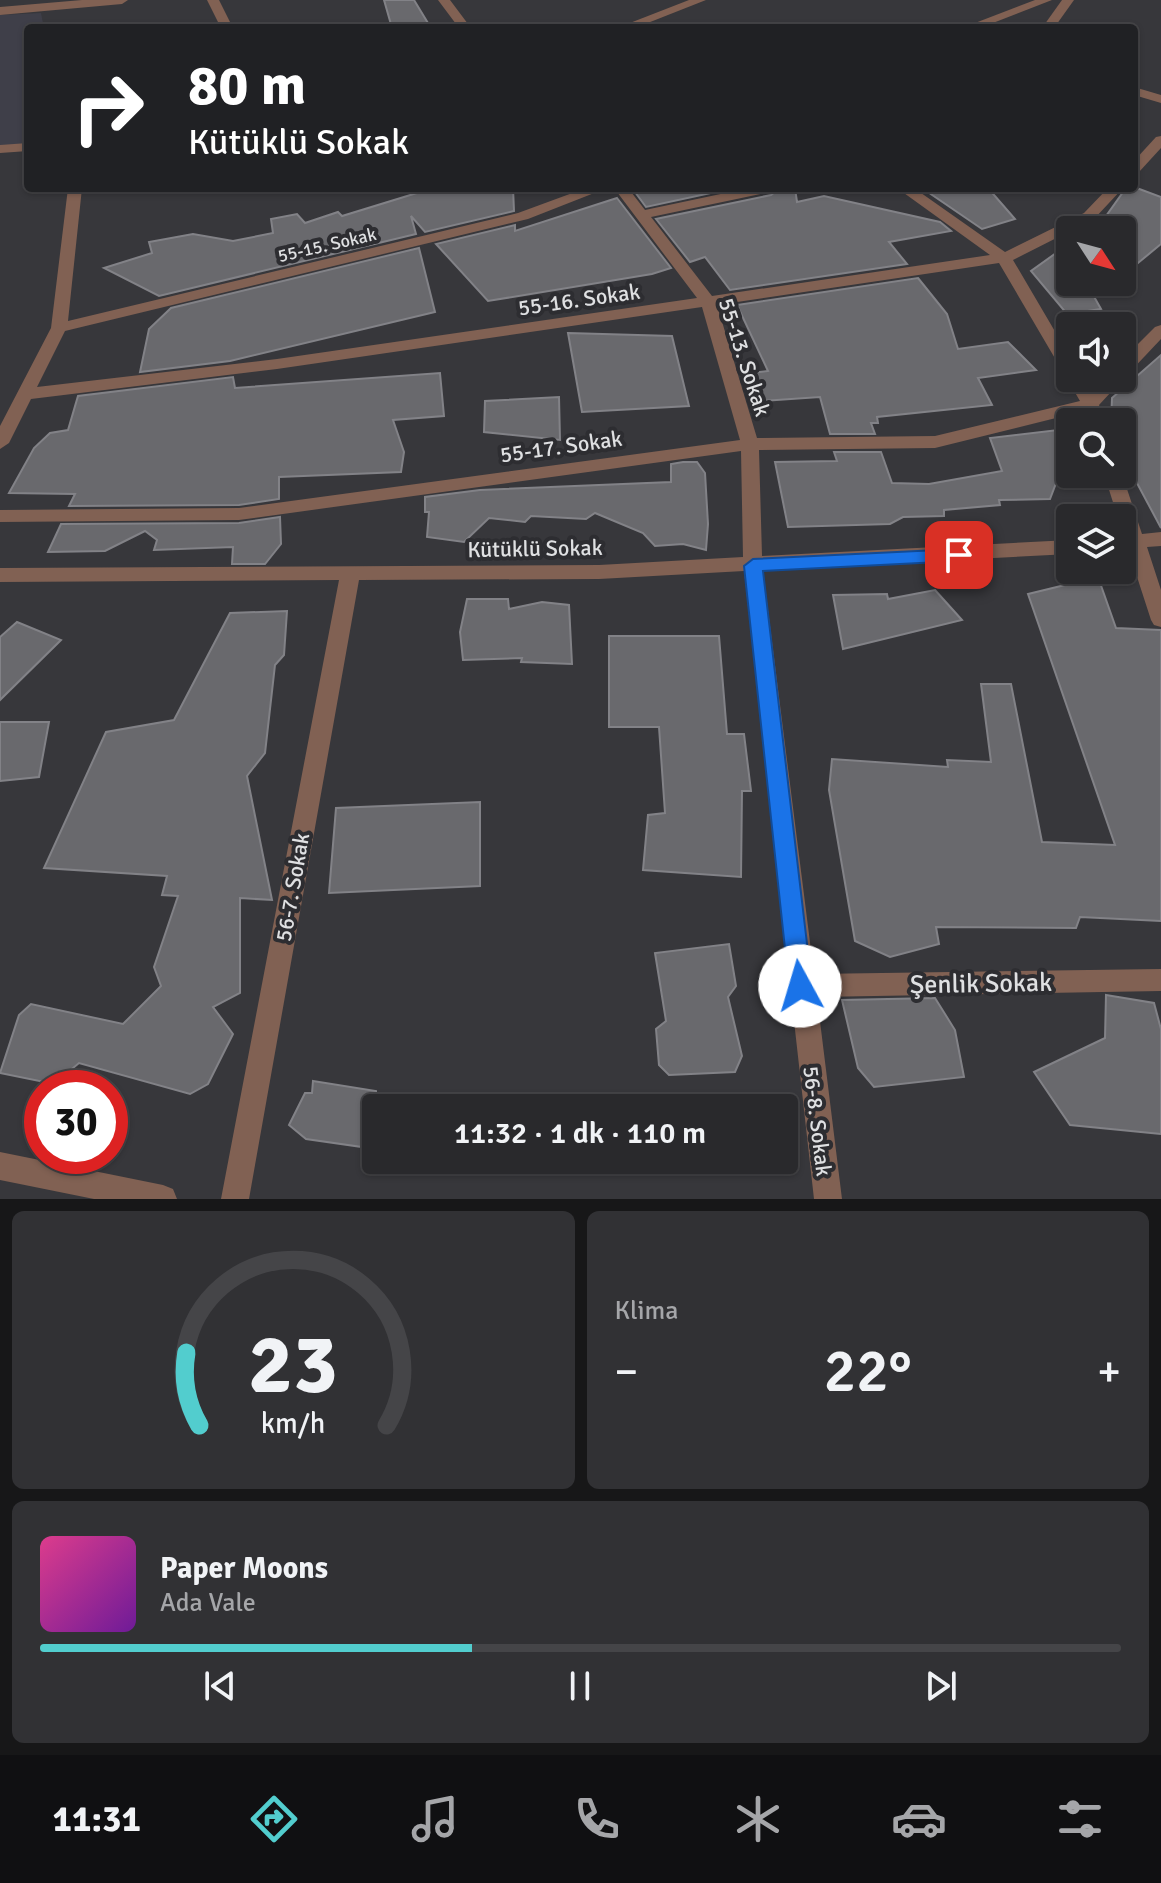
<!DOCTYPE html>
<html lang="tr">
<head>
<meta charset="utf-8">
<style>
  :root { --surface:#29292c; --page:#313134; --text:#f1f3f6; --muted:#a5a6a9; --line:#454548; --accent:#52cdce }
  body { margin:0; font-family:Signika,sans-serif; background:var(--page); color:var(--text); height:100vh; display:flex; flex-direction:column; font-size:30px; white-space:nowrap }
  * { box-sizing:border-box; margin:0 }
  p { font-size:26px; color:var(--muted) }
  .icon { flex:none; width:44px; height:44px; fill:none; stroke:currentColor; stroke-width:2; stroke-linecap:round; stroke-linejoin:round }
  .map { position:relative; height:1199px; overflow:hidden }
  .sheet { display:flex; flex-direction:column; gap:12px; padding:12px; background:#171718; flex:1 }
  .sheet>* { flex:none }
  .hud { position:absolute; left:24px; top:24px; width:1114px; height:168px; border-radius:8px; box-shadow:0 2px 6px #0004,0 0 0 2px var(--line); background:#202124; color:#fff; overflow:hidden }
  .needle { width:52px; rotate:126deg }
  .tools { position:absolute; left:1056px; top:216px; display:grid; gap:16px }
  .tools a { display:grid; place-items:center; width:80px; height:80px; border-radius:8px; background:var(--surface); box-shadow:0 2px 6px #0004,0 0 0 2px var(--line); font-size:40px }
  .speed { position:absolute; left:24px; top:1070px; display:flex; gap:16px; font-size:40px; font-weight:700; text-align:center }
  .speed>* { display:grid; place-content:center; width:104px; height:104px; border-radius:50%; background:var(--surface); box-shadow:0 2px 6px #0004,0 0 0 2px var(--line); line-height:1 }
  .speed .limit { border:12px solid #d22; background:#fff; color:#111 }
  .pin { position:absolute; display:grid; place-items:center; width:68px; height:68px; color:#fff; margin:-34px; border-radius:16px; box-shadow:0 4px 12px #0006 }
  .me { position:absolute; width:88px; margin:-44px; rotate:354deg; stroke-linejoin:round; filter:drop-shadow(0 0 6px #0008) }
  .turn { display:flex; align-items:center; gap:28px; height:168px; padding:0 32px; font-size:36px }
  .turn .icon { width:104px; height:104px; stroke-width:2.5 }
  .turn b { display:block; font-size:56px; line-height:68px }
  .big { font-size:60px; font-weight:600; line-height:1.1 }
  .sheet .widget { flex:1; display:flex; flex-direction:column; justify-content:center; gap:12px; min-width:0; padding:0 28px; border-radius:12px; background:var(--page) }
  .sheet .dial { align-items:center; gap:0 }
  .dial svg { height:208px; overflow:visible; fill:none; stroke:var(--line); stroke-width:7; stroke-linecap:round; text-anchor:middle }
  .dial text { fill:var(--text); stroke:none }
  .song { display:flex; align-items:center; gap:24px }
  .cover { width:96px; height:96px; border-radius:12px; background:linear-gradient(135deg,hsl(330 70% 55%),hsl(280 70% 35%)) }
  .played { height:8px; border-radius:4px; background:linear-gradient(90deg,var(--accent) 40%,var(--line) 40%) }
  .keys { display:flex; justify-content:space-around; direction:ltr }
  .heat { display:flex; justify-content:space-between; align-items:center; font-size:44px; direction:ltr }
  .sheet .tiles { flex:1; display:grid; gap:12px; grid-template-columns:1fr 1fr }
  .widget:last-child { grid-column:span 2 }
  .trip { position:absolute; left:362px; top:1094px; width:436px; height:80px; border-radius:8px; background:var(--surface); box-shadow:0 2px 6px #0004,0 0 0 2px var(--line); font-weight:600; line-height:80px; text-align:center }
  .menu { display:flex; height:128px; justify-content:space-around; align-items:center; background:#101012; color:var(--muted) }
  .menu .icon { width:56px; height:56px }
  .menu .on { color:var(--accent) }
  .menu b { font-size:36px; color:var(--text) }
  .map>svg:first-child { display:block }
  .built { fill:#3f3f49 }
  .building { fill:#69696d; stroke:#828287; stroke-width:2 }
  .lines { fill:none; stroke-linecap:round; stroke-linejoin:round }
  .minor { fill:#816153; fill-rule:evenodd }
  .tertiary { fill:#816153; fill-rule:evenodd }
  .route { fill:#1a73e8; stroke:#114b97; stroke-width:2 }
  .labels { text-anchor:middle; stroke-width:8; stroke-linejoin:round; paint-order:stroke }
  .far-street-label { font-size:18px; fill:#dfe0e2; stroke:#2d2d31 }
  .street-label { font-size:22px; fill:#dfe0e2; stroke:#2d2d31 }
  .near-street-label { font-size:26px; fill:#dfe0e2; stroke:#2d2d31 }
</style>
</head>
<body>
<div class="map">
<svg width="1161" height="1199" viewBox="0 0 1161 1199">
  <rect width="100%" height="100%" fill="#37373b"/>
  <path class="built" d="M41,13L44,28H28V144L0,146V15Z"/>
  <g class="building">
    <path d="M384,0H414L431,28H392Z"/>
    <path d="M1134,187L1161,197V244L1132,268L1122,272V230H1087L1106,216L1126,188Z"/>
    <path d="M433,188H513L514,211L425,232L411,216L416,234L159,296L104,268L152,253L149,242L193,234L233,241L273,233L271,219L297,214L305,223L338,212L342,216Z"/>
    <path d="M646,188H734L646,207L635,192Z"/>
    <path d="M780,188H795L797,202L824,196L940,222L951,231L889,242L907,264L730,290L705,257L690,262L656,219L771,195Z"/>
    <path d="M922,188H988L1015,219L982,229Z"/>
    <path d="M617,198L671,268L652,274L488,301L436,244L515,225V231Z"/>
    <path d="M1070,243V282H1097L1088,286L1101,309L1067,314L1031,271Z"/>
    <path d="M419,248L435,312L230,361L140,372L149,329L171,308Z"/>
    <path d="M918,278L947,314L958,349L1008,342L1036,370L978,378L992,405L877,417L878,423H871L875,434H830L820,397L749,402L741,374L768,371L737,305Z"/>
    <path d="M568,333L672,336L689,406L582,412Z"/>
    <path d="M1161,355V528L1122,455V422H1111L1112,398Z"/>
    <path d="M440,373L444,416L393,420L404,452L401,472L279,477V499L239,505L69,506L75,494L9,493L34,448L50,433L68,430L78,396L233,377L235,388Z"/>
    <path d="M559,397L560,440L484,432L485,401Z"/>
    <path d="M1058,430L1069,449L1050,499L999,500L1000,505L944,510V516L903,517L890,524L788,527L775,462L837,461L834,452H881L892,483L929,484L1002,471L990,438Z"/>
    <path d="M683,462H697L705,473L708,524L706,550L683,544L655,546L643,533L595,513L586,519L531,516L525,522L489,518L464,542L427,537L429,512H425V497L480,490L671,482V464Z"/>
    <path d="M280,517L281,544L265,564H232L233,547L154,550L157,540L145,531L105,551L48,552L61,524L239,523Z"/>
    <path d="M1098,577L1116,628L1161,630V921L1080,917L1076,928L936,927L939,944L890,957L855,941L829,790L832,759L948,767L947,760L991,762L981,684H1011L1042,842L1115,845L1028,594Z"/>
    <path d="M935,590L962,620L843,649L833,595L887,594L888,599Z"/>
    <path d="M467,599H508L509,609L542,602L569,605L572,664L521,662L522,658L463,660L460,632Z"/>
    <path d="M287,611L284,655L275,665L265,753L247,776L272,900L240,898V993L213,1007L233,1034L208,1084L190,1094L79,1063L54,1084L0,1073L19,1015L31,1004L123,1024L161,986L154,967L178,896L162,895L167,876L44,868L106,732L174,720L230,613Z"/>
    <path d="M17,622L61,640L0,700V637Z"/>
    <path d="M609,636H719L727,734H744L751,791H742L741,877L643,870L648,815L665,813L659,727H609Z"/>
    <path d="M0,722H49L39,777L0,781Z"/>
    <path d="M480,802V886L329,893L336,808Z"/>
    <path d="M729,944L736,986L728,997L742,1056L735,1072L669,1075L659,1065L656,1029L666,1021L655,953Z"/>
    <path d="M1106,995L1154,1003L1161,1029V1134L1070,1125L1034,1072L1105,1038Z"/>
    <path d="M935,998L955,1030L964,1077L874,1087L858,1068L842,1000Z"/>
    <path d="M313,1081L376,1091V1149L306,1139L289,1125L305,1093H312Z"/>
  </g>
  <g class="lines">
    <g class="minor">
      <path d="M82,0H128L122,4L0,15V7Z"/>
      <path d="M207,0H219L233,28H221Z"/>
      <path d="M438,0H450L471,28H459Z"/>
      <path d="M689,0H706L635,28H617Z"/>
      <path d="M1035,0H1052L980,28H962Z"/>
      <path d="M1062,0H1074L1054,28H1042Z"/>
      <path d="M1134,87L1161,95V103L1134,95Z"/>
      <path d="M1161,136V148L1139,172L1134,173V161L1156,137Z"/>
      <path d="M28,143V151L0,153V145Z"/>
      <path d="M68,188H82L68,321L518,213L586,188H607L528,219L65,331L37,387L277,359L697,298L614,188H628L645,210L749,188H777L770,192L651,217L712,296L990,255L897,188H914L1005,252L1084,213L1108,188H1123L1094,219L1013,260L1070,357V378H1083L1091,392L1105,378H1124L1099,405L1105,422H1087L1084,411L935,448L759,450L762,556L1070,540V554L763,570L814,974L1161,969V991L817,997L842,1199H814L791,994L787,986L790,981L744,571L599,579L359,580L249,1199H221L339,580L0,582V568L599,565L743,557L741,451L239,520L0,522V510L239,508L740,440L702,307L277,369L31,399L9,443L0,449V426L51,328ZM999,263L1080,401L935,436L757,438L717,305Z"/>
      <path d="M1161,325V339L1128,374L1122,375V360L1155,327Z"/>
      <path d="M1104,474H1122L1142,534L1161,532V546L1147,547L1161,590V627L1154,625L1151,620L1128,549L1122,550V518H1118Z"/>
    </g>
    <path class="tertiary" d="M0,1152L163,1185L173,1189L177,1199H94L0,1180Z"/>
  </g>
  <path class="route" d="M959,549L968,555L959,561L763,571L812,986L809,993L800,996L792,993L789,986L744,566L753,559Z"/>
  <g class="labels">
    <g class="far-street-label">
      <text transform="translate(327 245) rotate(-13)" y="6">55-15. Sokak</text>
    </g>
    <g class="street-label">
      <text transform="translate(579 299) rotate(-8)" y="8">55-16. Sokak</text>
      <text transform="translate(745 357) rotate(72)" y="8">55-13. Sokak</text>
      <text transform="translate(561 446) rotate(-8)" y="8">55-17. Sokak</text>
      <text transform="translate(535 548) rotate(-1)" y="8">Kütüklü Sokak</text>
      <text transform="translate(292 887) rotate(-80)" y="8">56-7. Sokak</text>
      <text transform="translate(818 1121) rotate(83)" y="8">56-8. Sokak</text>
    </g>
    <g class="near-street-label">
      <text transform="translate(981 983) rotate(-1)" y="9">Şenlik Sokak</text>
    </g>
  </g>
</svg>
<div class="tools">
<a><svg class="needle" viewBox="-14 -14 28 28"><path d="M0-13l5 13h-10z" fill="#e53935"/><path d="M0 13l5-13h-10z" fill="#a5a6a9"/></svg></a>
<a><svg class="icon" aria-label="sound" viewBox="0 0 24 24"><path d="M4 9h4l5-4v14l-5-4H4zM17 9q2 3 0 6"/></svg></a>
<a><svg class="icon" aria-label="search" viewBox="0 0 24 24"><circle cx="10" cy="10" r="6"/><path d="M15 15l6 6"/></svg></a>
<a><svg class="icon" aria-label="layers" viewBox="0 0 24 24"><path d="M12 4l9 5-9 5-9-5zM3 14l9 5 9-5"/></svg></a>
</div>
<div class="speed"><div class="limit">30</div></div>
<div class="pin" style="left:959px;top:555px;background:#d93025"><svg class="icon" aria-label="arrive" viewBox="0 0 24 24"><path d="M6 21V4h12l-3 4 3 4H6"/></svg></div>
<svg class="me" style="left:800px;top:986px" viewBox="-20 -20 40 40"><circle r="19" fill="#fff"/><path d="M0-13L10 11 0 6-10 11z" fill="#1a73e8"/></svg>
<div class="trip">11:32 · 1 dk · 110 m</div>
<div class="hud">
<div class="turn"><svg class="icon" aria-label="right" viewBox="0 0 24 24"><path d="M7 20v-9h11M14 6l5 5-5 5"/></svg><div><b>80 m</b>Kütüklü Sokak</div></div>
</div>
</div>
<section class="sheet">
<div class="tiles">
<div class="widget dial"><svg viewBox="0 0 100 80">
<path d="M14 69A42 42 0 1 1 86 69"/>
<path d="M14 69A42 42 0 0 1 9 41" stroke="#52cdce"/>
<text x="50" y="56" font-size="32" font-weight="700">23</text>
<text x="50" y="72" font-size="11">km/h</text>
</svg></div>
<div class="widget"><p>Klima</p>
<div class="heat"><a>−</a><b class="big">22°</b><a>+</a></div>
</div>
<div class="widget">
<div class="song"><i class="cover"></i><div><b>Paper Moons</b><p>Ada Vale</p></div></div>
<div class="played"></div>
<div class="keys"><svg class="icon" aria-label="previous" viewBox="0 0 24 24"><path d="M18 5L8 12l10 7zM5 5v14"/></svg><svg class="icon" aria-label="pause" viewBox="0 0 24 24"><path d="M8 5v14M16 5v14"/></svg><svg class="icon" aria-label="next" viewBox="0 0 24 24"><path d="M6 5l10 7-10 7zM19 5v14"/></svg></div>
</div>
</div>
</section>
<nav class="menu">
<b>11:31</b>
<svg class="icon on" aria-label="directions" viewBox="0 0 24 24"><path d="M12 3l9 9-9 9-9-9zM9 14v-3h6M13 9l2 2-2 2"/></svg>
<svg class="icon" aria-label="music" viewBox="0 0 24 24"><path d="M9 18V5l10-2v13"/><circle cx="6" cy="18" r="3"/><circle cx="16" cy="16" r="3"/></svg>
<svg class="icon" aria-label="phone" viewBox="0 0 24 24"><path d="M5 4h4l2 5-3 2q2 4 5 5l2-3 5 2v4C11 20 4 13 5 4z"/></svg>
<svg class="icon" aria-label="climate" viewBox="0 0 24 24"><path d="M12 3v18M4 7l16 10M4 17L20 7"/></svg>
<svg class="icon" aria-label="car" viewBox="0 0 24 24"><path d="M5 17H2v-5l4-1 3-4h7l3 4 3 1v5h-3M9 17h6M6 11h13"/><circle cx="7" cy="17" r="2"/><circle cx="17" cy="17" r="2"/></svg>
<svg class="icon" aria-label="filters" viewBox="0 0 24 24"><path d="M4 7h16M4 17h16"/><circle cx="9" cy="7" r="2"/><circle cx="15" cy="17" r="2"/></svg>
</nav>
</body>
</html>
